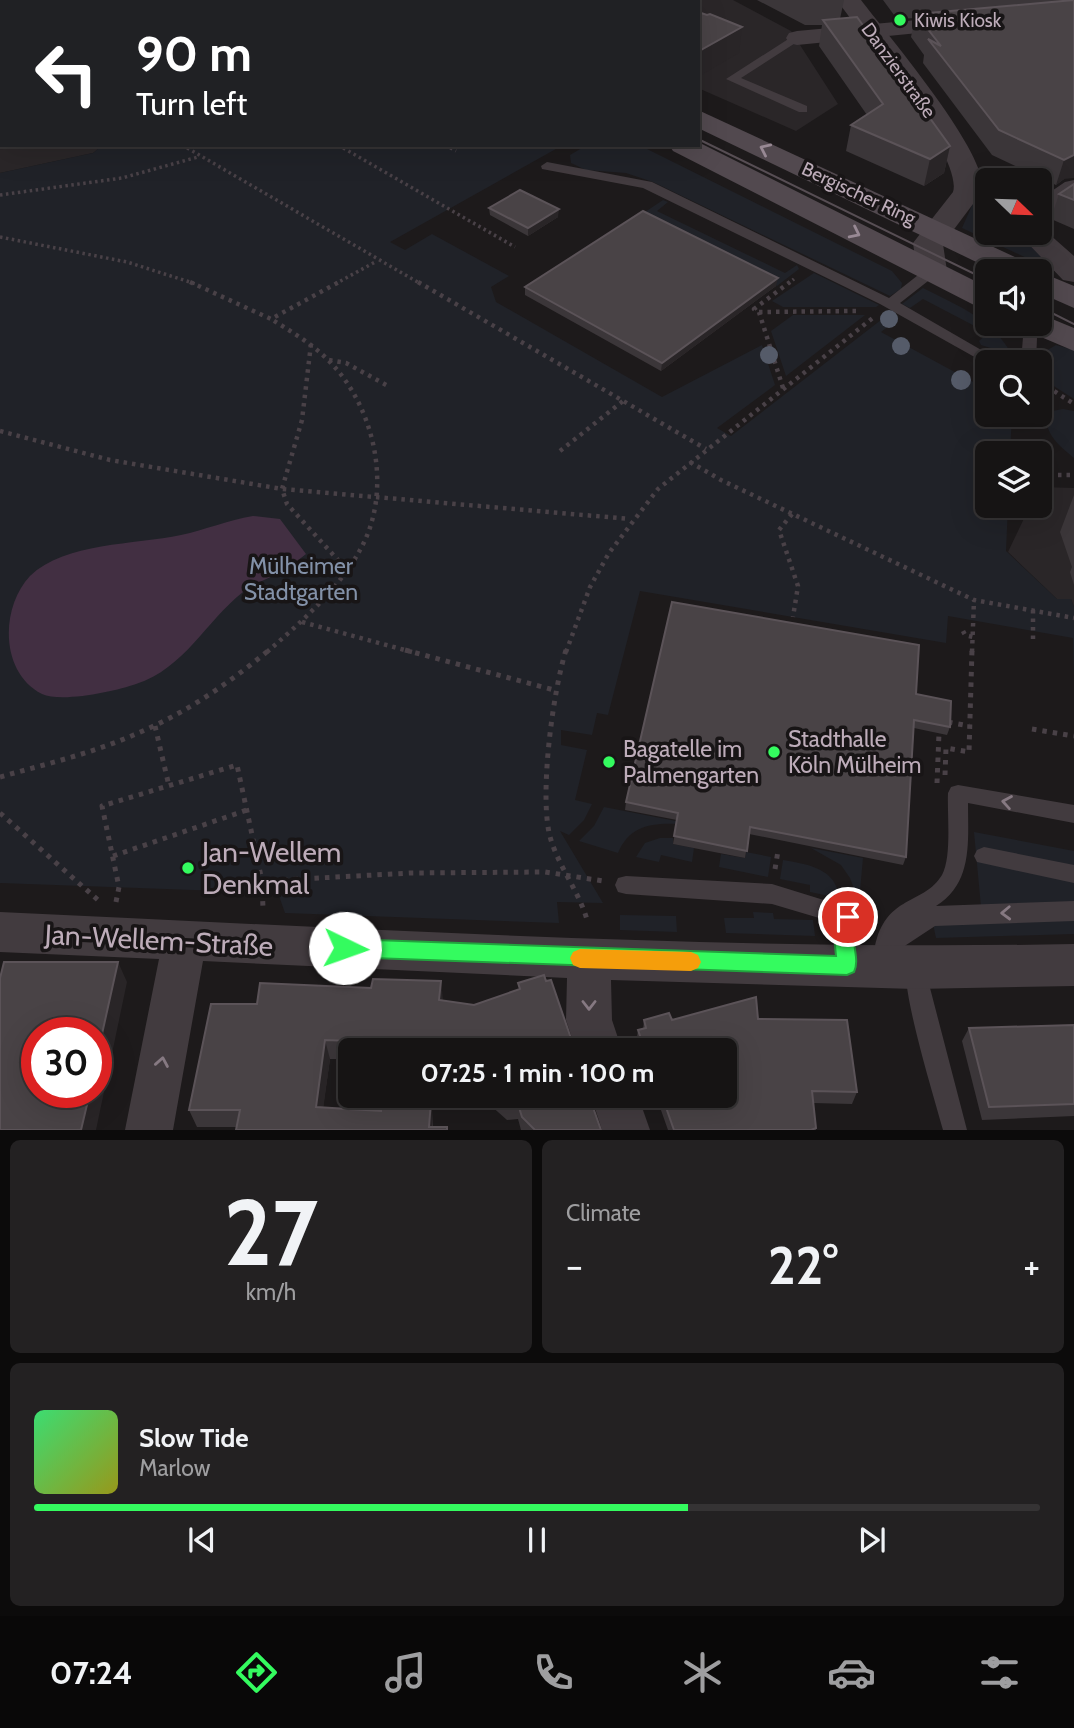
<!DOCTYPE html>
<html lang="en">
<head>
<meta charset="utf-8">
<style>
  :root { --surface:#161414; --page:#232122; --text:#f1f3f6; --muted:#9e9ea0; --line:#353334; --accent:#34fb5f }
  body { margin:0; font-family:Cabin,sans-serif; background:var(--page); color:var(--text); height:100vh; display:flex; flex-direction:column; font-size:26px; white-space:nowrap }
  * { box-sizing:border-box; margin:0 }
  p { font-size:23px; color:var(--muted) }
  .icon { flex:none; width:38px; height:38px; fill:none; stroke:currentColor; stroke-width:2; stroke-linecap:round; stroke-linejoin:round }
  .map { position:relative; height:1130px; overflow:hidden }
  .details { display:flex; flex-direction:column; gap:10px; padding:10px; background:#0c0b0b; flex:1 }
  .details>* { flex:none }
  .guide { position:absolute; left:0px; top:0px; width:700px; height:147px; box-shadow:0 7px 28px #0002,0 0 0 2px var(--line); background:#202124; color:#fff; overflow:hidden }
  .needle { width:46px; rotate:113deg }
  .tools { position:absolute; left:975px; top:168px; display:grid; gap:14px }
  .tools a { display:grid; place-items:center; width:77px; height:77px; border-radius:10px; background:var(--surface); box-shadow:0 7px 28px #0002,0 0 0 2px var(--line); font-size:35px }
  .speed { position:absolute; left:21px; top:1017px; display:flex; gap:14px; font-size:35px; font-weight:700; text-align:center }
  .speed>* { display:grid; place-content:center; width:91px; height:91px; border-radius:50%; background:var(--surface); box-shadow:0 7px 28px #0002,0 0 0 2px var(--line); line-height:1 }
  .speed .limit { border:10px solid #d22; background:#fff; color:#111 }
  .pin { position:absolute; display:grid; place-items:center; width:60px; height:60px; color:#fff; margin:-30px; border:4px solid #fff; border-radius:50%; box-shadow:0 2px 7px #0007 }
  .me { position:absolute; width:77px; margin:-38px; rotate:93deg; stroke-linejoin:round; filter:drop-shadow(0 0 5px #0008) }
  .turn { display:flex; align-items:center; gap:24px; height:147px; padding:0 21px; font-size:32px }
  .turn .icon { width:91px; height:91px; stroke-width:2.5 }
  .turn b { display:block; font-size:49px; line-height:60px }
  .big { font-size:52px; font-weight:700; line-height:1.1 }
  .details .tile { flex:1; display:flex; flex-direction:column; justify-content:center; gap:10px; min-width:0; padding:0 24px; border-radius:10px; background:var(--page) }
  .details .dial { align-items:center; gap:0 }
  .dial b { font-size:91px; line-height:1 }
  .song { display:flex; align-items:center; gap:21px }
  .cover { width:84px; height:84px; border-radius:10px; background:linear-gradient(135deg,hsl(140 70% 55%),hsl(60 70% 35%)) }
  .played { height:7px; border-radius:4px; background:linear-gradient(90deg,var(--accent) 65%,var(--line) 65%) }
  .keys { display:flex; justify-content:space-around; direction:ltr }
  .heat { display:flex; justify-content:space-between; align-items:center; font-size:38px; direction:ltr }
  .details .tiles { flex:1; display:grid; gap:10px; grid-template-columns:1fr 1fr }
  .tile:last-child { grid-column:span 2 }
  .trip { position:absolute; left:338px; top:1038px; width:399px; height:70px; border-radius:10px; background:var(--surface); box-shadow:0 7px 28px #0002,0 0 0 2px var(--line); font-weight:700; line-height:70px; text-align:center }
  .dock { display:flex; height:112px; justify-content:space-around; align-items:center; background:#090808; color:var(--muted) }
  .dock .icon { width:49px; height:49px }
  .dock .current { color:var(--accent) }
  .dock b { font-size:32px; color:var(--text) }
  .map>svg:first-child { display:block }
  .built { fill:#2a2628 }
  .green { fill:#202228 }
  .water { fill:#422f42 }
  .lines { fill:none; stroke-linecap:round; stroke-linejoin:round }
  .path-far2 { stroke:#494147; stroke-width:3.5; stroke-dasharray:2.5 3.5; stroke-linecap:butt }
  .path-far1 { stroke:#494147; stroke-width:4.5; stroke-dasharray:3.5 5; stroke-linecap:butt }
  .path { stroke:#494147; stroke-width:5; stroke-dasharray:4.5 6; stroke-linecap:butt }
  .service { fill:#423b3f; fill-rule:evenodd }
  .minor { fill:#423b3f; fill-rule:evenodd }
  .tertiary { fill:#423b3f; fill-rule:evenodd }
  .secondary { fill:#52494f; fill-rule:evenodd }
  .tram { stroke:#574e54; stroke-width:2 }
  .tree { fill:#555b69 }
  .wall { fill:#3b3639 }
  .shaded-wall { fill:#292527 }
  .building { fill:#494346; stroke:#5b5358; stroke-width:2 }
  .oneway { stroke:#988994 }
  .oneway2 { stroke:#867982 }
  .route { fill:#34fb5f; stroke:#22a33e; stroke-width:2 }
  .slow { fill:#f59e0b }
  .poi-dot { fill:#34fb5f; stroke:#181516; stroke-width:2.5 }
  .labels { text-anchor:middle; stroke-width:7; stroke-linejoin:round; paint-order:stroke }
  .far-poi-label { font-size:19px; fill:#bdacb9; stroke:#181516; text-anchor:start }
  .far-street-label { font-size:19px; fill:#bdacb9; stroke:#181516 }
  .park-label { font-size:23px; fill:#8391a8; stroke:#181516 }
  .poi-label { font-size:23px; fill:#bdacb9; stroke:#181516; text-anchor:start }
  .near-poi-label { font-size:28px; fill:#bdacb9; stroke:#181516; text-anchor:start }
  .near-street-label { font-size:28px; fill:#bdacb9; stroke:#181516 }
</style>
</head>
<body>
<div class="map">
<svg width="1074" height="1130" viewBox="0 0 1074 1130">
  <rect width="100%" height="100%" fill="#1d1a1b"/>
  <g class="built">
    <path d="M554,0H733L791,31L838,104L796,131L698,88V2H551Z"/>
    <path d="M0,35L2,145H103L93,153L0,173Z"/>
    <path d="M1040,487L1074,488V607L1071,599H1057L1008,552L1030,506H1040Z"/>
  </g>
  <g class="green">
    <path d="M0,0H330L334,2H2V30Z"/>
    <path d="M103,145H563L390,242L405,250L432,234L509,276L491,287L496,302L662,397L762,345L775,385L717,428L731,436L890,313L899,318L881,332L975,383L987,373V415H1012L1010,453H987V506H1008L1006,551L1057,599H1071L1074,607V679L1073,638L948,616L946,643L640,591L608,715L597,713L592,735L561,730V745L587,750L575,800L592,804L584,820L569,835L560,831L603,903L557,902L559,923L285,913L278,893L0,883V173L93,153Z"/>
    <path d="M587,145H639L892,271L902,283L901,289L890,296L653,182L626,173L586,170L571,163L570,155Z"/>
    <path d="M663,200L668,202L657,211L785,273L797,265L799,269L777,286L685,240L645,212Z"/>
    <path d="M973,203L987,206V233H1020L1057,272L962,228Z"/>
    <path d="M814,273L879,305L876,307H783L772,301Z"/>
    <path d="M923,288C958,306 993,319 1012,355L981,345L979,341L988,333L923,299L910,308L902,304Z"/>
    <path d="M793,315H865L786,376L771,331Z"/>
    <path d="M1056,345L1074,350V399L1046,381V351Z"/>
    <path d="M1063,409L1074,411V458C1060,446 1047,437 1046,417L1052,411Z"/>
    <path d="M604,807L676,821V824C649,823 629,827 618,853L579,841L594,826Z"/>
    <path d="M974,832L1074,851V903L981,907Z"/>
    <path d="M660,838H673V844L694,848L692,862L661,855L659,862L636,857L645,843Z"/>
    <path d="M811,848L863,858L859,902L850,878L841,865Z"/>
    <path d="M746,852L771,857L768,877L719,867L721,854L745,858Z"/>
    <path d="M783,860C806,864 837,868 839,898L810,892V885L780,879Z"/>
    <path d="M753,912L773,913L774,919L813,920L815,936L726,933L724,918H754Z"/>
    <path d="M620,915L676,916L677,932L620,930Z"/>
    <path d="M1074,918V934L936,938L933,924Z"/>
  </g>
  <path class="water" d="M253,516L280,519L306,554C299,559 293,565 285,569C272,578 255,582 243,592C205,622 185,668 136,684C116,691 62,703 42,694C0,673 0,608 30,576C65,542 135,545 181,535C205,530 228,520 253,516Z"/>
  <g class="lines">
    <g class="path-far2">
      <path d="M0,8L2,10"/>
      <path d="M182,145L421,284"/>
      <path d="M338,145L515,247"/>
      <path d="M445,145L456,151"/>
      <path d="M0,195L122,178L198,157"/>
      <path d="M0,237L127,262L196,284"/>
      <path d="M335,284L377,261"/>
      <path d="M788,284L794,279"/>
    </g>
    <g class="path-far1">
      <path d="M190,282L271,319L339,282"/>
      <path d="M418,282L706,449"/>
      <path d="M759,312L856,311"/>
      <path d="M998,324L1009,336"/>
      <path d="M311,344L302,420L282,489L287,504L347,570"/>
      <path d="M329,360L346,363L390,387"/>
      <path d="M1040,382L1074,404"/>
      <path d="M783,388L759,312L754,309L790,282"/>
      <path d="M0,431L110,460L282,489L630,519"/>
      <path d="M560,451L623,401"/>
      <path d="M690,462L721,480L974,600L1074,618"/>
      <path d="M1041,475H1074"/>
      <path d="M792,514L779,530L798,586L793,617"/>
      <path d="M1033,610V640"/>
      <path d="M302,622L412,652"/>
      <path d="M963,631L965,635L973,637"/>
      <path d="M267,652C300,623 339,589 360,550C393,492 376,410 331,363C313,344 292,332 271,319"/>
      <path d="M566,652L590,587L609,553L658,489L874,317"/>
      <path d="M972,652L974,600"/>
    </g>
    <g class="path">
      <path d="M405,650L554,690"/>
      <path d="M566,650C553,691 538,800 551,840C560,869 580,893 588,923"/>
      <path d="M948,722L969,726"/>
      <path d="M155,726L169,786"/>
      <path d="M1032,729L1074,736"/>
      <path d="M945,775L946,748L969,752L972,650"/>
      <path d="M0,777C46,764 94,753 138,733C186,713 229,683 269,650"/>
      <path d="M937,783L939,733"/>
      <path d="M0,813L99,901"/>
      <path d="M113,856L247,810"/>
      <path d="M775,869L778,851"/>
      <path d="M262,881L411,873L545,872L603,881"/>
      <path d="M116,902L119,887L102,806L237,765L262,881L263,909"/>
    </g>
    <g class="service">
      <path d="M793,36L803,38L741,78L807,106V112H799L726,79Z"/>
      <path d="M547,162L652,182L889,298L927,268H937V274L900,303L1002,362H987V364L880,304L643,188L542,169L541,166Z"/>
      <path d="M1043,321L1050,326L1037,338L1036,362H1021L1023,337Z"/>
      <path d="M958,785L1074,805V823L968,803C968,842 973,883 936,906L1074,901V921L935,926L897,951L898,967L895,974L887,977L879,974C874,962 873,949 877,938C891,895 924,904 942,875C952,857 947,814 948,793L951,787Z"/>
      <path d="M984,847L1074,865V883L977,862L974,856L977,850Z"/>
      <path d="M626,876L772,884L856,910C860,921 854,928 854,939C855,951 860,962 855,973L847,976L839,973L832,936L836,923L772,904L626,894L618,892L615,885L618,878Z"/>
      <path d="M915,958L923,961L967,1130H943C935,1100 898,982 907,961Z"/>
    </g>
    <g class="minor">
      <path d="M961,16L969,18L972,23L969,28L797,45L789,43L786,38L789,33L797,31Z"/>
      <path d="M1074,180V200L1049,217L1040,219V199L1065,182Z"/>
      <path d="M0,912C358,928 716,951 1074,944V986L915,989L611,980L612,1020L622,1050H576L566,1020L567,978L203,961L173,1130H125L159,959L0,952Z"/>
      <path d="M591,1096H638L650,1130H602Z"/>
    </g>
    <g class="tertiary">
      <path d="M837,0H861C886,33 992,157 982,192L943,244L947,271L943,278L932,280L921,278L917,271L913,243L953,192C964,156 860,34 837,0Z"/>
      <path d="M1040,226L1074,256V282L1063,280L1018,233H1040Z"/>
    </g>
    <g class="secondary">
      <path d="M357,0H384L385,2H358Z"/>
      <path d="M424,0H451L452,2H425Z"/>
      <path d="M698,110L1030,264L1034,271H995L698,128Z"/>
      <path d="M698,142L987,287V309L976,306L673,151L669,145H698Z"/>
      <path d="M1040,272L1074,286V308L1040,293Z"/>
      <path d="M1040,314L1074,328V351L1027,331L1022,324H1040Z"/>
    </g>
    <g class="tram">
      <path d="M407,0L411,2"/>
      <path d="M698,139L987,280"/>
      <path d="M1040,307L1074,324"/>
    </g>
  </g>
  <g class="tree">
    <circle cx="889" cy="319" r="9"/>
    <circle cx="901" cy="346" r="9"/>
    <circle cx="769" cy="355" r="9"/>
    <circle cx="961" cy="380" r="10"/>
  </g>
  <g class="wall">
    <path d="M528,0H670L675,2H528Z"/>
    <path d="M757,0H844L840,19L950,146L944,173L924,186L846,151L851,125L867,115L819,46L822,25H805Z"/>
    <path d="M883,0H1074L1064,179L1056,185L992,155L923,63L924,55L911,37L915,18L897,19Z"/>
    <path d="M1074,184V229L1051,219L1059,194Z"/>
    <path d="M489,208L558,217L528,236L490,215Z"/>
    <path d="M776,286L661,371L525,295V287Z"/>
    <path d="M1074,495V585L1070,572L1072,567L1060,532Z"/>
    <path d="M916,694L950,727L947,735L914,728L906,857L903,865L749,834L745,858L673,844L677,820L625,810L626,802Z"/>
    <path d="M546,981L575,1050H350V1059H330L323,1107L433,1119V1127H197L189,1110L257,1004L443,1001L474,1005L519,989L518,983Z"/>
    <path d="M758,1019L857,1092L852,1104L813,1103L816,1130H668L656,1096H724V1050H639L636,1043L638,1030L643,1029L644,1020Z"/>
    <path d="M1074,1025V1116L982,1120L962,1041L969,1028Z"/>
    <path d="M480,1096H589L601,1130H521L518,1119L507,1120Z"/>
  </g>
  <g class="shaded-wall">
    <path d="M505,0H522L521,2H505Z"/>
    <path d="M742,27L739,53L698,77L699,51Z"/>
    <path d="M2,57V69H0V58Z"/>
    <path d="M0,142H2V145H11V147L0,150Z"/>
    <path d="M950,146L944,173L924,186L930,159Z"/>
    <path d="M1072,155H1074V178L1064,179L1056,185L1064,160Z"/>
    <path d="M559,209L558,217L528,236V228Z"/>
    <path d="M778,278L776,286L661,371L662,363Z"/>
    <path d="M118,962L127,982L96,1130H81L90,1092H96V1061Z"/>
    <path d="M441,981L443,1000L441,1020L439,1000Z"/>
    <path d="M325,1040L330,1059L321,1125L316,1107Z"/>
    <path d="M431,1101L433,1119L432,1130L429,1127Z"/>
  </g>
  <g class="building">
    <path d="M579,0H670L675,2H583Z"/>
    <path d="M1074,0V155L1064,160L999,130L928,39L941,46L916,14Z"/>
    <path d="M698,12L707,15L710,14L742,27L699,51Z"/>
    <path d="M857,17L950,146L930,159L851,125L883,104L823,20Z"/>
    <path d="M0,130L2,132V142H0Z"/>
    <path d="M1074,184V200L1059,194Z"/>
    <path d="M520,190L559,209L528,228L489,208Z"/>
    <path d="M643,211L778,278L662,363L525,287Z"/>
    <path d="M672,602L919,645L916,694L951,701L950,727L914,720L906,857L750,827L747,851L674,836L678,813L626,802Z"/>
    <path d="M4,962H118L96,1061V1032H37V1092H90L81,1130H0V978Z"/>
    <path d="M544,975L546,981L551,980L575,1050H433L434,1044L325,1040L316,1107L381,1111V1104L404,1105L405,1100L431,1101L429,1127H447V1130H236L240,1110H189L211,1004H257L260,983L371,988L373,979L441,981L439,1000L474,1005L520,989L518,983Z"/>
    <path d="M756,997L758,1019L847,1020L857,1092L812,1091L816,1128L811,1130H674L662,1096H724V1050H645L638,1030L646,1028L644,1020L669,1013L672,1020Z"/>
    <path d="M1074,1025V1104L989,1107L969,1028Z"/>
    <path d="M498,1096H589L601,1130H535L522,1117L517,1101L506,1103Z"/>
  </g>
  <defs><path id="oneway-chevron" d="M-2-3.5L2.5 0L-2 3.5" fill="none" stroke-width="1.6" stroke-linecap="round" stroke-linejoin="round" transform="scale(1.75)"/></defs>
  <g class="oneway">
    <use href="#oneway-chevron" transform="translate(765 149) rotate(-155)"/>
    <use href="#oneway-chevron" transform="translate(855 233) rotate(26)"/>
  </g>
  <g class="oneway2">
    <use href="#oneway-chevron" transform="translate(1007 802) rotate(-170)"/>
    <use href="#oneway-chevron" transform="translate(1006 913) rotate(178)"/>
    <use href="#oneway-chevron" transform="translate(589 1005) rotate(90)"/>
    <use href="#oneway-chevron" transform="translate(162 1062) rotate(-80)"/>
  </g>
  <path class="route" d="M848,908L855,911C859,921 853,928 854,939C854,951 859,961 854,972L847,975L345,957L338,955L335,948L338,942L345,939L836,956C834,940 834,926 841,911Z"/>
  <path class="slow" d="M580,949L691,952L698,955L701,962L698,968L691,971L580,968L573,965L570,958L573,952Z"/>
  <g class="poi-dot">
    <circle cx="900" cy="20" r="7"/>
    <circle cx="774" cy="752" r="7"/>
    <circle cx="609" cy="762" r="7"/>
    <circle cx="188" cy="868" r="7"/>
  </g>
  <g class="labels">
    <g class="far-poi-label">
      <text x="914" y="27">Kiwis Kiosk</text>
    </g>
    <g class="far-street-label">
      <text transform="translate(899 70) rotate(54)" y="7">Danzierstraße</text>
      <text transform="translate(859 193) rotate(25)" y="7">Bergischer Ring</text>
    </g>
    <g class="park-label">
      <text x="301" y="574">Mülheimer<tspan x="301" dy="26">Stadtgarten</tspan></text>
    </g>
    <g class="poi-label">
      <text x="788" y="747">Stadthalle<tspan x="788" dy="26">Köln Mülheim</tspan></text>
      <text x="623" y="757">Bagatelle im<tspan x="623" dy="26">Palmengarten</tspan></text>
    </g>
    <g class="near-poi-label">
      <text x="202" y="862">Jan-Wellem<tspan x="202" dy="32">Denkmal</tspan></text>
    </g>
    <g class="near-street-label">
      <text transform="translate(159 940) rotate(3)" y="10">Jan-Wellem-Straße</text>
    </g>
  </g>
</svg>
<div class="tools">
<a><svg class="needle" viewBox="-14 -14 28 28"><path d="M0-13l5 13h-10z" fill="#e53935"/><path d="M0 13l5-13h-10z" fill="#9e9ea0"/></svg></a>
<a><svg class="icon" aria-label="sound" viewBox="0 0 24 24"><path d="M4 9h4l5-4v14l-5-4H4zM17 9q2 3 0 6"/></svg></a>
<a><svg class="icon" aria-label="search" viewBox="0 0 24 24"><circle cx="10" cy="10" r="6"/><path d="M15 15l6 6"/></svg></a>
<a><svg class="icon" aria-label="layers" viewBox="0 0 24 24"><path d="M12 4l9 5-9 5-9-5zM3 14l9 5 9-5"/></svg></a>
</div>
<div class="speed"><div class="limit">30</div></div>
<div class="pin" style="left:848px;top:917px;background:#d93025"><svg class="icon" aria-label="arrive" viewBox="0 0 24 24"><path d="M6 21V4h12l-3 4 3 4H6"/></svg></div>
<svg class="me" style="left:345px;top:948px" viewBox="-20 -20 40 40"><circle r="19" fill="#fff"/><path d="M0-13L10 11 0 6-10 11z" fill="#34fb5f"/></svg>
<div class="trip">07:25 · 1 min · 100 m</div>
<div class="guide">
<div class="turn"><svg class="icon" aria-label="left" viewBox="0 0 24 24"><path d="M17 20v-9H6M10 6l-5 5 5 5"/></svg><div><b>90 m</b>Turn left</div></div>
</div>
</div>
<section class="details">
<div class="tiles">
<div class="tile dial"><b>27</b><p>km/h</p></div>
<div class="tile"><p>Climate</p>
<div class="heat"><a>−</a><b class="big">22°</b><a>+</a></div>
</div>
<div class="tile">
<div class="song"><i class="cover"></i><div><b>Slow Tide</b><p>Marlow</p></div></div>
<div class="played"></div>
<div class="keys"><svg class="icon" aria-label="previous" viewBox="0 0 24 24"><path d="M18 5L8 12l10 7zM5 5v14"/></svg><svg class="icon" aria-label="pause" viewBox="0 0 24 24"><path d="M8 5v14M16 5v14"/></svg><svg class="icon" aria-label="next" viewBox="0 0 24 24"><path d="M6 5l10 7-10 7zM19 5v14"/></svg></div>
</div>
</div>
</section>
<nav class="dock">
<b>07:24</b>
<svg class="icon current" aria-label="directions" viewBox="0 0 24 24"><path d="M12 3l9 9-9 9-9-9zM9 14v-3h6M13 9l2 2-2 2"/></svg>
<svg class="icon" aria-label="music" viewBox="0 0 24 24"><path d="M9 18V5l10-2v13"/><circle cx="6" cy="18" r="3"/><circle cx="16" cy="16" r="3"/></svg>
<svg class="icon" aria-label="phone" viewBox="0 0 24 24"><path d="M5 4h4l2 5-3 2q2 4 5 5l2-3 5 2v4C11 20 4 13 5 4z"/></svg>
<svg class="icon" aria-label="climate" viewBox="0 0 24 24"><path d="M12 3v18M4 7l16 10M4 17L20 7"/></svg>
<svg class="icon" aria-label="car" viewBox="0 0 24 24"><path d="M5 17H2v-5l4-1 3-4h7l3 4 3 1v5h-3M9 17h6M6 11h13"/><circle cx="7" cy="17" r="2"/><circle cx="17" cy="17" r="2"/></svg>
<svg class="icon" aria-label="filters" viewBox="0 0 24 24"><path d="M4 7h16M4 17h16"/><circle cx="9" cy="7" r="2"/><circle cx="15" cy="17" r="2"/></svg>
</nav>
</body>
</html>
